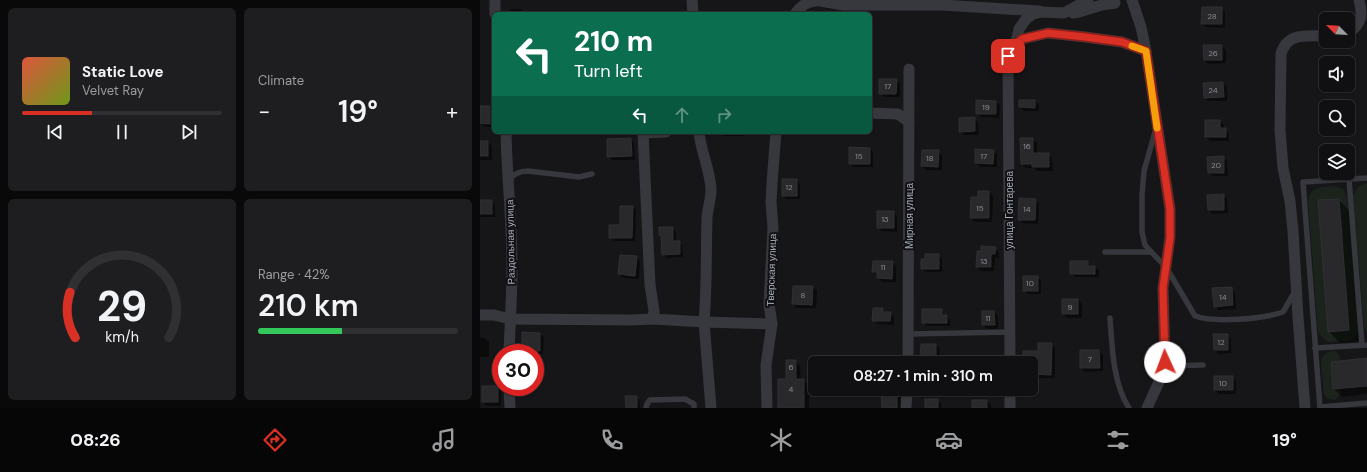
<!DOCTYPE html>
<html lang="en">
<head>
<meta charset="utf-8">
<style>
  :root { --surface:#101012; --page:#1e1e20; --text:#f1f3f6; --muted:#9c9d9f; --line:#303032; --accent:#d93025 }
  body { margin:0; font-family:"DM Sans",sans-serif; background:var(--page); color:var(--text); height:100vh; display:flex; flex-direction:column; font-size:15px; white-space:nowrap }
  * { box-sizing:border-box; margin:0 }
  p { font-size:13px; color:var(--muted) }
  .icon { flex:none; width:22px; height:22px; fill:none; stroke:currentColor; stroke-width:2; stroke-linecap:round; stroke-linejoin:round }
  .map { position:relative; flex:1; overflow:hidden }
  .details { display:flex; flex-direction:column; gap:8px; padding:8px; background:#09090a; width:480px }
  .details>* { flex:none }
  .banner { position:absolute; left:12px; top:12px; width:380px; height:122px; border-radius:6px; box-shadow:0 1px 3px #0004,0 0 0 1px var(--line); background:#0b6e4f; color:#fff; overflow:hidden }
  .needle { width:26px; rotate:294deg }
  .tools { position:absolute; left:839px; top:12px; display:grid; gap:8px }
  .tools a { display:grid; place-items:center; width:36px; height:36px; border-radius:6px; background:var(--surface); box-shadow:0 1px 3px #0004,0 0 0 1px var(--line); font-size:20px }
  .speed { position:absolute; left:12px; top:344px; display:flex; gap:8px; font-size:20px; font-weight:700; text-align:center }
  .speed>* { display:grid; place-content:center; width:52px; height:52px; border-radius:50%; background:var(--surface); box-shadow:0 1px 3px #0004,0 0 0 1px var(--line); line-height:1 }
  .speed .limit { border:6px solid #d22; background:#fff; color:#111 }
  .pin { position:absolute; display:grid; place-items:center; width:34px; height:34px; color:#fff; margin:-17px; border-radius:8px; box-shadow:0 2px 6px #0006 }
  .me { position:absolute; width:44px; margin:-22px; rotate:358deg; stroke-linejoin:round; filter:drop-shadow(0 0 3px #0008) }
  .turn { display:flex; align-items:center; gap:14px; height:84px; padding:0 16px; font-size:18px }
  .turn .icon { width:52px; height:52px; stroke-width:2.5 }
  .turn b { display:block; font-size:28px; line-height:34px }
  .lanes { display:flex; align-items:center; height:38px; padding:0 16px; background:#0003; justify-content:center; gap:20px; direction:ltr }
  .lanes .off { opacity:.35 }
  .big { font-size:30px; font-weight:600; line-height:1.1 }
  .details .widget { flex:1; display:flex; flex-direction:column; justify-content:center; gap:6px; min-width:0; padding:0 14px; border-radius:6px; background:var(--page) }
  .details .dial { align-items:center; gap:0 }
  .dial svg { height:104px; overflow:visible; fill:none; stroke:var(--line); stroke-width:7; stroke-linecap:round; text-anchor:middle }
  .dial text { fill:var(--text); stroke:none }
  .song { display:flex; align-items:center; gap:12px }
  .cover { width:48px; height:48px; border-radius:6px; background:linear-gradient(135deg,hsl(10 70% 55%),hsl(80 70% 35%)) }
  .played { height:4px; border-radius:2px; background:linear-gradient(90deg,var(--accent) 35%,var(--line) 35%) }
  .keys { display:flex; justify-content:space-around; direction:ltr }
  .heat { display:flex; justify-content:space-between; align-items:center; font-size:22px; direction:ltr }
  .charge { height:6px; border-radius:3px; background:linear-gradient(90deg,#34c759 42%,var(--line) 0) }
  .details .tiles { flex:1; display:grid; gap:8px; grid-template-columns:repeat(2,1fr) }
  .trip { position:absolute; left:328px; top:356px; width:230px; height:40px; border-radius:6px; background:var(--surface); box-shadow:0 1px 3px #0004,0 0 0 1px var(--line); font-weight:600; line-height:40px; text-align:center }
  .tab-bar { display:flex; height:64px; justify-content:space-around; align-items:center; background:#060607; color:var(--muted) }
  .tab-bar .icon { width:28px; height:28px }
  .tab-bar .on { color:var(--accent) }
  .tab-bar b { font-size:18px; color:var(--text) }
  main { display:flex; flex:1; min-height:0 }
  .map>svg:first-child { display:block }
  .green { fill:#1c231d }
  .shadow { fill:#0007 }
  .building { fill:#29292c; stroke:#303034 }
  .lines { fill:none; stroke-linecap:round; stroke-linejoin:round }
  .service { stroke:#37383d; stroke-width:5.5 }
  .minor { stroke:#37383d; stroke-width:11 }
  .route-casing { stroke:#8d1f18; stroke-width:10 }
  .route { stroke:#d93025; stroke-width:7 }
  .slow { stroke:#f59e0b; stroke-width:7 }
  .labels { text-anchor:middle; stroke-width:4; stroke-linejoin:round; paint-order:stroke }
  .number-label { font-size:8px; fill:#888b94 }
  .street-label { font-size:10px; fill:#a8adb8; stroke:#111113 }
</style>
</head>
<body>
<main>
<section class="details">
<div class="tiles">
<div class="widget">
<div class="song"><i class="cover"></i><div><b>Static Love</b><p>Velvet Ray</p></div></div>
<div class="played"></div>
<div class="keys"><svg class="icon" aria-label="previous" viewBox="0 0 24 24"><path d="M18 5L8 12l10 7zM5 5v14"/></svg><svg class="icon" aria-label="pause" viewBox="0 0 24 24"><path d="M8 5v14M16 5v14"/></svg><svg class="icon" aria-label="next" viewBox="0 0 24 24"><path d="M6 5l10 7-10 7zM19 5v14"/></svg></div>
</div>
<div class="widget"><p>Climate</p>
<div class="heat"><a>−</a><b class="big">19°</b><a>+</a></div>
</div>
<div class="widget dial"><svg viewBox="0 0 100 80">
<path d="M14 69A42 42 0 1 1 86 69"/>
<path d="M14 69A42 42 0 0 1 10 34" stroke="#d93025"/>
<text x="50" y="56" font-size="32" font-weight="700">29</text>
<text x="50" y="72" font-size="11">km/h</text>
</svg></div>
<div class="widget"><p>Range · 42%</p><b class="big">210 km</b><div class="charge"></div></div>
</div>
</section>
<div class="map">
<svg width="887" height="408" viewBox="0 0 887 408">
  <rect width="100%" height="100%" fill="#161618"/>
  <g class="green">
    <path d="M887,183V332L884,326L873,196L878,187Z"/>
    <path d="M855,186L863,189L867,197L879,328L876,336L872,340L866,341L849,342L844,339L838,332L828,200C831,186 843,187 855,186Z"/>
    <path d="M853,351C858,352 860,355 860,361L851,362L853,389L861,388L860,395L855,400L847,398L844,394L841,361C843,354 846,352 853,351Z"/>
  </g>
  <g class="shadow">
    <path d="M741,8L745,12V28L726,27L722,24Z"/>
    <path d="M30,9H41L45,14H30Z"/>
    <path d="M742,46L746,50V63L728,64L725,60Z"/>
    <path d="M416,80L420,84V97H404L400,93Z"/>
    <path d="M743,83L747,87V101H728L725,97Z"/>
    <path d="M555,101L559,105V111H544L540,107Z"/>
    <path d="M516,102L520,106L519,118L501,117L497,113Z"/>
    <path d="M0,107H10L14,111V127H5L1,123L0,120Z"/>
    <path d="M494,118L498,122L499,135H484L480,131Z"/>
    <path d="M740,121L744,125V129L749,133V141H730L726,137Z"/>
    <path d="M240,132H264V136H244Z"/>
    <path d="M151,139L154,143L155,160H132L128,156Z"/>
    <path d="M553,139L557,143V154H569L572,158L573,171H557L554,168H546L542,164Z"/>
    <path d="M0,142H8L12,146V160H0Z"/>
    <path d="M390,149L393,152V167H373L370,163Z"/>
    <path d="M458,151L462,155V170H446L442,166Z"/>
    <path d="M513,151L517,154V167H500L496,163Z"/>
    <path d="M743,157L747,161L748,176H733L729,173Z"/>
    <path d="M316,180L320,184V199H306L303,195Z"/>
    <path d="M509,192L513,196L512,222H495L491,218L499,198Z"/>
    <path d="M743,195L747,199L748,213L732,214L729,210Z"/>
    <path d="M555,200L559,203L558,224L543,223L539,219Z"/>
    <path d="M859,200L870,211L880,341L860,343L849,332Z"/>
    <path d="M0,201H11L15,205V217H0Z"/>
    <path d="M152,207L156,210L155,241H134L130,237L141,226Z"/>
    <path d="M414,212L417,216V232L402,231L398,227Z"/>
    <path d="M193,228L196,232V242H199L202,245L203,257L186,258L183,254L182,237L180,235Z"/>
    <path d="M515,248L519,252V258H515L514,271H501L497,267Z"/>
    <path d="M458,255L462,259V272H446L442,268L446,260Z"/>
    <path d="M156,257L160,261L159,279L143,278L139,274Z"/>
    <path d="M412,262L416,266V282H402L398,278V276L393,272Z"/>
    <path d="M607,262L611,267H615L619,270V277H595L591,273Z"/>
    <path d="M557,277L561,281V294H548L544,290Z"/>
    <path d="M333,287L337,291L336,308H317L313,304Z"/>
    <path d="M751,288L755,292L756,309L738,310L735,306Z"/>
    <path d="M598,300L602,304V318H587L583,314Z"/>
    <path d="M394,309H403L406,313H410L414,317V325L397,324L394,320Z"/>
    <path d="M461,310L465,316L470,319V326H447L443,322Z"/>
    <path d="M514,312L518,316V329H507L503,325Z"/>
    <path d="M60,334L64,338L63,354L46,353L43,350Z"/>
    <path d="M747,335L751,339V353L738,354L735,350Z"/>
    <path d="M0,338H5L9,342V357H0Z"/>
    <path d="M571,344L575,348V378H551V363H544Z"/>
    <path d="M456,345L460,349L459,362H445L441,358Z"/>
    <path d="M619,351L623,355V371L605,372L601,368Z"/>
    <path d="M887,359V394L862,397L854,389Z"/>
    <path d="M315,361L320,366L321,380H324L329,386V408H299L307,380Z"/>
    <path d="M752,377L756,381V394H739L735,390Z"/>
    <path d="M17,387L21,391V406H7L3,402Z"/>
    <path d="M402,389H419L422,393V408H403Z"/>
    <path d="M156,397L160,401V408H147Z"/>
    <path d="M458,400L462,404L461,408H446Z"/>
    <path d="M507,401L511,405V408H493Z"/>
  </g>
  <g class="building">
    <path d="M722,7H742V24H721Z"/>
    <path d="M723,45H742V60H724Z"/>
    <path d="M399,79H417L416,94H399Z"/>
    <path d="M743,82L744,97L724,98L723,83Z"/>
    <path d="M496,100L516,101V114H496Z"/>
    <path d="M539,100H555V108L539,107Z"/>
    <path d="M0,106H10V124L0,123Z"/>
    <path d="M495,117V131L479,132V118Z"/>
    <path d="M725,120H740V128H746V137H725Z"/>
    <path d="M151,138L152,156L127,157V139Z"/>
    <path d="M540,138H553V153H569V167H552V164H541Z"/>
    <rect x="0" y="141" width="8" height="15"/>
    <path d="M369,147L390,148V164H369Z"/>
    <path d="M495,149L514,150L513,164L495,163Z"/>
    <path d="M442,150H459L458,167L441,166Z"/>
    <path d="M744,156V173H728L727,157Z"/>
    <rect x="302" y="179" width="15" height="17"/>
    <path d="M498,191H509V218H490L491,197H498Z"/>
    <path d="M744,194V210H728L727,195Z"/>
    <path d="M539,198L556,199L555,220H538Z"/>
    <path d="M859,199L869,330L848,332L838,200Z"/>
    <rect x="0" y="200" width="12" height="14"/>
    <path d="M140,206H153L152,238H129V225H140Z"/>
    <rect x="397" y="211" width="17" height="17"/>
    <path d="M179,227H193V241H200V254L182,255L181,235H179Z"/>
    <path d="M501,246L516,247L515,254H511V267H496L497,251H501Z"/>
    <path d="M445,254H459V269H441V259H445Z"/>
    <path d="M140,255L157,256L155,276L138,274Z"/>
    <path d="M393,261H413L412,279L397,278V272H392Z"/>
    <path d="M590,261H608V266H615V274H590Z"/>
    <rect x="543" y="276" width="15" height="15"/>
    <path d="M313,286H333L332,305L312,304Z"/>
    <path d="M752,287L753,305L734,307L732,288Z"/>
    <rect x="582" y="299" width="16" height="15"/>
    <path d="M393,308H403V312H411L410,321H392Z"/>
    <path d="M442,309H462V315H467V323H442Z"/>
    <path d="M502,311H514L515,325H502Z"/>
    <path d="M42,332L60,333V351L42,350Z"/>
    <path d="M733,334H748V350H734Z"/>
    <path d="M558,343H572L571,375L551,374V363H543V351H558Z"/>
    <path d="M441,344H456V359L440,358Z"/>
    <path d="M600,350H619L620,368H600Z"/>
    <path d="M887,358V386L853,389L851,362Z"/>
    <path d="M306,360H316V379H324V408H298V379H306Z"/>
    <rect x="734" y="376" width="19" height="14"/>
    <rect x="2" y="386" width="16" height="16"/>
    <path d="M401,389H417V408H402Z"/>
    <path d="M145,396H157V408H146Z"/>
    <rect x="445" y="399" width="13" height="9"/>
    <rect x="492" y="400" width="15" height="8"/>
  </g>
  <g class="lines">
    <g class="service">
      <path d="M675,132L664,171L662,195V232L665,245L675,256L686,267L715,316C735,323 783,319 803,312L814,293"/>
      <path d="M869,179L882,345"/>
      <path d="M28,180C35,174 39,171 48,171L99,177L112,174"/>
      <path d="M625,252H671"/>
      <path d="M630,318C632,346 633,384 649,408"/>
      <path d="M429,334L530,332"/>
      <path d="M835,348L887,345"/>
      <path d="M684,366L723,365"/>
      <path d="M840,407L887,403"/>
      <path d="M166,408L167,404L170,400L205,399L214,404V408"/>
      <path d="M840,408L823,182L887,178"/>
    </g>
    <g class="minor">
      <path d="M212,0L213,14"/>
      <path d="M334,0L364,5H462L559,11"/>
      <path d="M652,0L661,27L666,51L690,209V237L683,288L685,362L683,373L667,408"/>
      <path d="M593,13L599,12L622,5L635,3"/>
      <path d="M15,14V0"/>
      <path d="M315,14C321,6 326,2 336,1"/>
      <path d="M869,33C882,23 883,15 879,0"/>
      <path d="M534,45L542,39L568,33L605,37L642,42L666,51"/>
      <path d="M390,113L418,114L429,122"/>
      <path d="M26,132C27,177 32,222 32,267C32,296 30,324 29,353"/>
      <path d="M163,132L170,285L174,311L173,319L224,322L231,408"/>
      <path d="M219,132C221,152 230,170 231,189C231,199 228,208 227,217C226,252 227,287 224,322L292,324"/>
      <path d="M163,133L186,132"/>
      <path d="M0,315H14L30,319L151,320L173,319"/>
      <path d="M428,363L429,69"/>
      <path d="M530,363L528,56L537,38L539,29L546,19L553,14L562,12L584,13L608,0"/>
      <path d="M29,387L30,408"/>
      <path d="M287,408L286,365L292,324L289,304L293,228L291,202L292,183L296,132"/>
      <path d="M426,408L427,389"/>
      <path d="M530,408V389"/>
      <path d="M825,408L818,317L813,231L810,201L803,168L800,130L801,54C807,32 828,36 846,36"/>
    </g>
  </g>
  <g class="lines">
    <g class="route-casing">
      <path id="route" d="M528,56L534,45L542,39L568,33L605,37L642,42L666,51L690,209V238L683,288L685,362"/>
    </g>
    <use href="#route" class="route"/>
    <path class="slow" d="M652,46L666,51L677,128"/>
  </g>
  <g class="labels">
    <g class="number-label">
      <text x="732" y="19">28</text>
      <text x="733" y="56">26</text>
      <text x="408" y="89">17</text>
      <text x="733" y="93">24</text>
      <text x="506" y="110">19</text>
      <text x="547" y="149">16</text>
      <text x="379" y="159">15</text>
      <text x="504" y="159">17</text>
      <text x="450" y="161">18</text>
      <text x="736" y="168">20</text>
      <text x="309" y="190">12</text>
      <text x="500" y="211">15</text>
      <text x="547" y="212">14</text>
      <text x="405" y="222">13</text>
      <text x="504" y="264">13</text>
      <text x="403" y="270">11</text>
      <text x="550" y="286">10</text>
      <text x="323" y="298">8</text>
      <text x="743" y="300">14</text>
      <text x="590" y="310">9</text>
      <text x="508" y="321">11</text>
      <text x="741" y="345">12</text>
      <text x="610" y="362">7</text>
      <text x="311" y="370">6</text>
      <text x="743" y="386">10</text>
      <text x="311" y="392">4</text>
    </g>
    <g class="street-label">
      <text transform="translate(529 210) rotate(-90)" y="4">улица Гонтарева</text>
      <text transform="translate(429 216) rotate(-90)" y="4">Мирная улица</text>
      <text transform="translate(30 242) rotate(-91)" y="4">Раздольная улица</text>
      <text transform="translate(291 270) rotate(-88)" y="4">Тверская улица</text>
    </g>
  </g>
</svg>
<div class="tools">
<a><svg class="needle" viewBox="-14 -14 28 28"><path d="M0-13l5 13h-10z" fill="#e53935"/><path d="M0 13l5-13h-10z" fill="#9c9d9f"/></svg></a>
<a><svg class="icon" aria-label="sound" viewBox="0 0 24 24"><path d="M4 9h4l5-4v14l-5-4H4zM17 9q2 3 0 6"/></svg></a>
<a><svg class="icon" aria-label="search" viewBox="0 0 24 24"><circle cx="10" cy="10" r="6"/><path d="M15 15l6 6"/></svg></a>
<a><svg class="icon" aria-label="layers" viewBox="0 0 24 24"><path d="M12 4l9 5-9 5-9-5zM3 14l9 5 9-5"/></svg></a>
</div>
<div class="speed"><div class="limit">30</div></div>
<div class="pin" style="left:528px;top:56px;background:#d93025"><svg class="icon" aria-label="arrive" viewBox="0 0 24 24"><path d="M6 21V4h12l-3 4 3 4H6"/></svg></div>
<svg class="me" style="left:685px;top:362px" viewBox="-20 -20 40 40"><circle r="19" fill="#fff"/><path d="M0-13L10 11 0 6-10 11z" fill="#d93025"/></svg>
<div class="trip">08:27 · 1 min · 310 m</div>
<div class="banner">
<div class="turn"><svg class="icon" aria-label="left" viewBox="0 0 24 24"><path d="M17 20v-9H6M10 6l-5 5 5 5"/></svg><div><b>210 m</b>Turn left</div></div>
<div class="lanes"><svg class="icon" aria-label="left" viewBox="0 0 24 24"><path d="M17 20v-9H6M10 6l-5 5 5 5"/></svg><svg class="icon off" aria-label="ahead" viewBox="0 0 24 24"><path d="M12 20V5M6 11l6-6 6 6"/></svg><svg class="icon off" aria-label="right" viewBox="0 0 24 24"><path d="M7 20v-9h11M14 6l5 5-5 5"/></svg></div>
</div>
</div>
</main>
<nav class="tab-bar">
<b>08:26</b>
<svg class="icon on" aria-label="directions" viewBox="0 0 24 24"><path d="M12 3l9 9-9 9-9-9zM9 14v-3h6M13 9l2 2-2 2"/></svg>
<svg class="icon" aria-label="music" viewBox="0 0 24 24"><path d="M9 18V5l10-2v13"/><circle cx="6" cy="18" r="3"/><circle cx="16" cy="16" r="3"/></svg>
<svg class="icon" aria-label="phone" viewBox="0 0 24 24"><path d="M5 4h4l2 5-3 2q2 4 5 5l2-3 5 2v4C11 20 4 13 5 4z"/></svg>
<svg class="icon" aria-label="climate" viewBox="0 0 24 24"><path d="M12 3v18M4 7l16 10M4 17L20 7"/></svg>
<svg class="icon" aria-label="car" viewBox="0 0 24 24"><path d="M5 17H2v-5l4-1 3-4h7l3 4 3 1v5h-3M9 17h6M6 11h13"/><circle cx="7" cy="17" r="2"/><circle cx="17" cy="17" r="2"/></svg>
<svg class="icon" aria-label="filters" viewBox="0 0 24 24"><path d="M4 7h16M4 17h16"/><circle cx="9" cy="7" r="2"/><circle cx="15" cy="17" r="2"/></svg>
<b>19°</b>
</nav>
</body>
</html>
